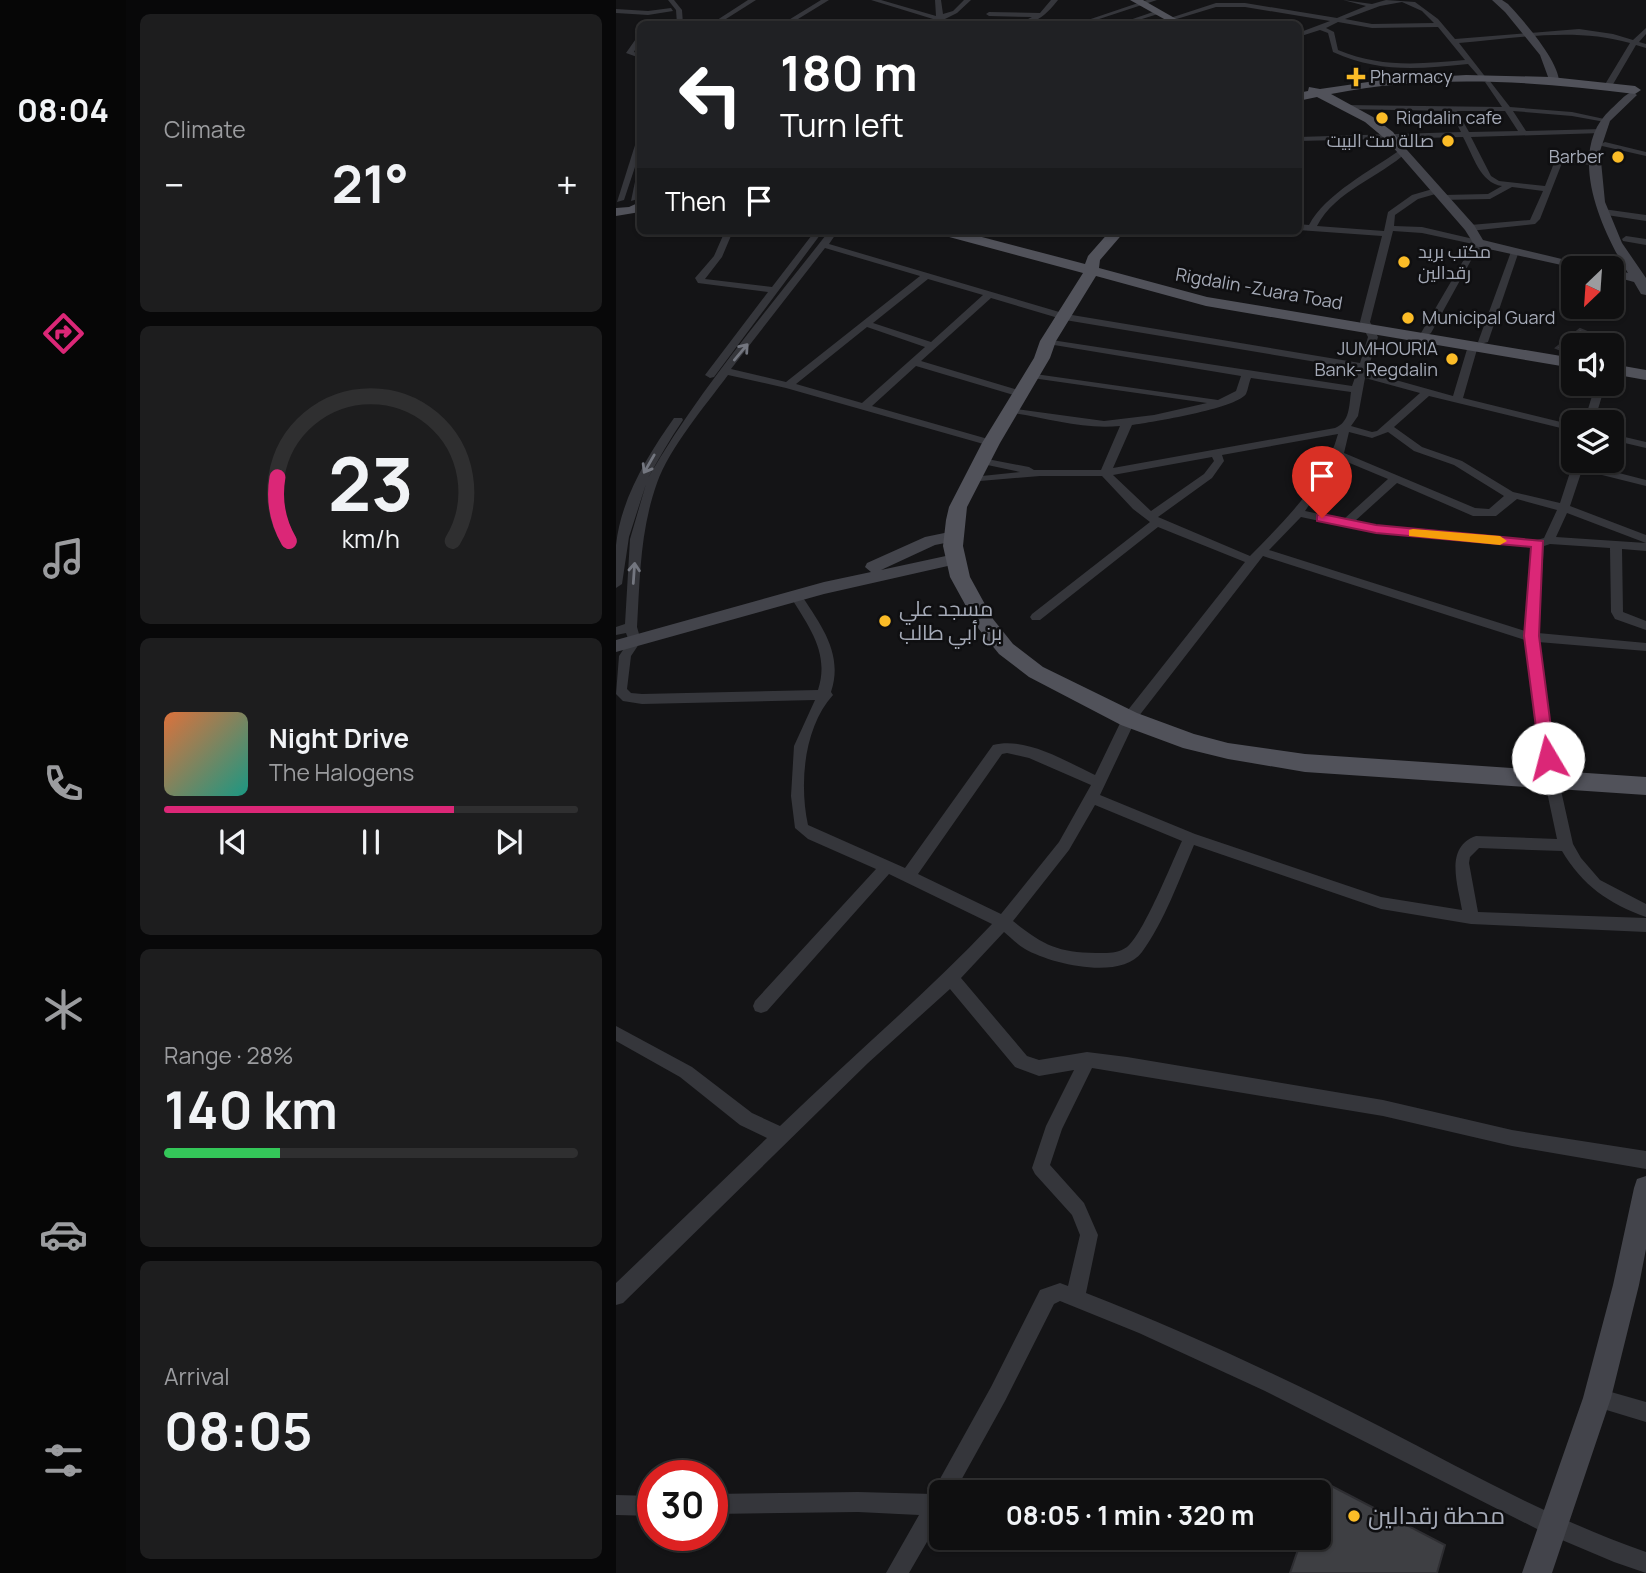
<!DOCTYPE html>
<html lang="en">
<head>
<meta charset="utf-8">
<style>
  :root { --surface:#0f0f10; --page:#1d1d1e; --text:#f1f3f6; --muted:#9b9c9f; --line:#2f2f30; --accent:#db2777 }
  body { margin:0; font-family:Manrope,Cairo,sans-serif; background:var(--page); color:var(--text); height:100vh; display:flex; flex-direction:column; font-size:26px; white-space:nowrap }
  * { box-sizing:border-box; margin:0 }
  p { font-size:23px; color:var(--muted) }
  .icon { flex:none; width:38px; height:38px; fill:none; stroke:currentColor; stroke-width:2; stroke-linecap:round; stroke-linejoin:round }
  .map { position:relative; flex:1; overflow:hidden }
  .drawer { display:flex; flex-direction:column; gap:14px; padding:14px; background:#080809; width:490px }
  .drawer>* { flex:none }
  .top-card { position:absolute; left:21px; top:21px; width:665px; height:214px; border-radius:10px; box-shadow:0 2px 5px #0004,0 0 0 2px var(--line); background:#202124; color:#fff; overflow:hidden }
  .needle { width:46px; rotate:205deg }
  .buttons { position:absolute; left:945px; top:256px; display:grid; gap:14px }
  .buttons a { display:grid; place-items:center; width:63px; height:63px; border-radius:10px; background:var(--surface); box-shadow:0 2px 5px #0004,0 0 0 2px var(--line); font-size:35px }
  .speed { position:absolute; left:21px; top:1460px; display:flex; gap:14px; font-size:35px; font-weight:700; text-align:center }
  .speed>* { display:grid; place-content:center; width:91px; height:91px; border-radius:50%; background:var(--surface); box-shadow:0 2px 5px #0004,0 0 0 2px var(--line); line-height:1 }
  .speed .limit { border:10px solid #d22; background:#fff; color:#111 }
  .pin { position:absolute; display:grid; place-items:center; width:60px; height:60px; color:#fff; margin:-72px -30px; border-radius:50% 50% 50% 0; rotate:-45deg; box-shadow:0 0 7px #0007 }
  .pin .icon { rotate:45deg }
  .me { position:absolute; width:77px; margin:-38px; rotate:352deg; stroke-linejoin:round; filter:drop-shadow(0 0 5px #0008) }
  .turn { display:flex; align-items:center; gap:24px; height:147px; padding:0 28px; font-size:32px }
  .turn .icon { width:91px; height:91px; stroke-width:2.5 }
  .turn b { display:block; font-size:49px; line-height:60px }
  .then { display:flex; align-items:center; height:66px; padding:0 28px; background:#0003; gap:14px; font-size:26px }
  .big { font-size:52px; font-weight:700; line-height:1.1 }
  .drawer .tile { flex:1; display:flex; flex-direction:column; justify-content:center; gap:10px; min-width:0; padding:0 24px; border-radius:10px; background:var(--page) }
  .drawer .dial { align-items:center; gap:0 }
  .dial svg { height:182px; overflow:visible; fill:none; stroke:var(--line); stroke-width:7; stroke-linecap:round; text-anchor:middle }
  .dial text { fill:var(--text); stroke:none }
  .song { display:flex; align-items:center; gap:21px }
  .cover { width:84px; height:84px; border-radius:10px; background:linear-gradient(135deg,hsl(20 70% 55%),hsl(170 70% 35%)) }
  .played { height:7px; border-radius:4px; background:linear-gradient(90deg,var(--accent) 70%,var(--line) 70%) }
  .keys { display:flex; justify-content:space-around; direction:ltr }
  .heat { display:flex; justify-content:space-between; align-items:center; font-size:38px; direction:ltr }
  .charge { height:10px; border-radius:5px; background:linear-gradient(90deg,#34c759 28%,var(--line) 0) }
  .trip { position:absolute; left:313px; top:1480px; width:402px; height:70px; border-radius:10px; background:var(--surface); box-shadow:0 2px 5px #0004,0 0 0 2px var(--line); font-weight:700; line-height:70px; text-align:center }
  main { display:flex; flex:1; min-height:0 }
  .tabs { display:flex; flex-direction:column; width:126px; justify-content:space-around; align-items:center; background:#060606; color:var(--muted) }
  .tabs .icon { width:49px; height:49px }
  .tabs .active { color:var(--accent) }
  .tabs b { font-size:32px; color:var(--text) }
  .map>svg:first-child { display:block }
  .building { fill:#3e3f43; stroke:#2e2e32; stroke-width:2 }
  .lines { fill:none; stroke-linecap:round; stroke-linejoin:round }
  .street { fill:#35363b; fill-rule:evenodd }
  .secondary { fill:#43444b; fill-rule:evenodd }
  .primary { fill:#51525a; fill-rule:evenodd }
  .oneway { stroke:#73767f }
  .route { fill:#db2777; stroke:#8e194d; stroke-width:2 }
  .slow { fill:#f59e0b }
  .poi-dot { fill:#fbbc27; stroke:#0f0f11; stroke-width:2.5 }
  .labels { text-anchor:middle; stroke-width:5; stroke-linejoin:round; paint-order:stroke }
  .far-poi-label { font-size:18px; fill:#a5aab7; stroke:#0f0f11; text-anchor:start }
  .far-street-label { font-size:18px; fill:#a5aab7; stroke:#0f0f11 }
  .poi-label { font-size:21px; fill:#a5aab7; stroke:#0f0f11; text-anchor:start }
  .near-poi-label { font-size:24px; fill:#a5aab7; stroke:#0f0f11; text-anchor:start }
</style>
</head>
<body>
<main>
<nav class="tabs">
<b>08:04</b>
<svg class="icon active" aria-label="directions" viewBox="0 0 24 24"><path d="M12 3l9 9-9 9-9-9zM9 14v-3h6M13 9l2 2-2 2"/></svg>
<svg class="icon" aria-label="music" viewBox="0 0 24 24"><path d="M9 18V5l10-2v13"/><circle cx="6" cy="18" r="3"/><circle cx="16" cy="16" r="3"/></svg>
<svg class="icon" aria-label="phone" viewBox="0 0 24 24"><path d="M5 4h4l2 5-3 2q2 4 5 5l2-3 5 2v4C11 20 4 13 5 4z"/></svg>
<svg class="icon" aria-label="climate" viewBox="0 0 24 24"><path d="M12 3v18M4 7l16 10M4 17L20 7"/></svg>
<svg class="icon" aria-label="car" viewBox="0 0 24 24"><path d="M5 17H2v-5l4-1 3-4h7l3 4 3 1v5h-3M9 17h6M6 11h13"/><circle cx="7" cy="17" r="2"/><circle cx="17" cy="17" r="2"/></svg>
<svg class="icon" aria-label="filters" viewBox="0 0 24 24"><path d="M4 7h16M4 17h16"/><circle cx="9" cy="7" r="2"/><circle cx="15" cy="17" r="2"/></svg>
</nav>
<section class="drawer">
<div class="tile"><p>Climate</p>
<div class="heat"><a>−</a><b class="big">21°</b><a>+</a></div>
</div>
<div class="tile dial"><svg viewBox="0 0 100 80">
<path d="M14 69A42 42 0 1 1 86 69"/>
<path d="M14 69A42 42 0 0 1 9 41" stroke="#db2777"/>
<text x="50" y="56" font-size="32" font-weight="700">23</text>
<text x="50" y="72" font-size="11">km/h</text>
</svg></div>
<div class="tile">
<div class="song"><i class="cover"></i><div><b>Night Drive</b><p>The Halogens</p></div></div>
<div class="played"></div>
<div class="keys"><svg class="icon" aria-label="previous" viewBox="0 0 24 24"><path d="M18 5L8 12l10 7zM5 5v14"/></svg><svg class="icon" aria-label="pause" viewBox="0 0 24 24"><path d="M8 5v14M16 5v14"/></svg><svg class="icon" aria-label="next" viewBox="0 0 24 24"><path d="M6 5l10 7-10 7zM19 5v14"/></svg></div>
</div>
<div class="tile"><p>Range · 28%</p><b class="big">140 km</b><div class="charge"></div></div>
<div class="tile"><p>Arrival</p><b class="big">08:05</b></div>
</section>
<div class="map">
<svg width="1030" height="1573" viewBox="0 0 1030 1573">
  <rect width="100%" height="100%" fill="#141416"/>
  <g class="building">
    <path d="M964,329L986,338L977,345H957V355L940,348Z"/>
    <path d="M704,1480L829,1545L821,1573H674L686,1538H704V1493H700Z"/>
  </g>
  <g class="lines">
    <g class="street">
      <path d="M52,0H58L66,10L67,24H61L60,10Z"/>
      <path d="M132,0H140L102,24H95Z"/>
      <path d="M205,0H213L182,19L259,22L262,24L189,22L162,24L171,21Z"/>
      <path d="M255,0H265L320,16L319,0H325L327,14L337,11L348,0H355L341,13L329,19L343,24L317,22V19Z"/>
      <path d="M435,0H442C432,13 420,25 402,24L416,17L373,16L370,14L373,12L424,13Z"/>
      <path d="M531,0H541L468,24H460Z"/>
      <path d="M727,0L756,4L770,0L799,2L822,19L839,39L963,29L997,34L1017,40L1030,28V34L1023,42L1030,44V48L1020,45L996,86L992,88L988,86L1014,43C959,27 900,38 843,43L871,79L867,81L852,64C802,69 764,73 717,52L712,33L704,30L682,37V33L714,21L629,7H600L554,21L551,19L600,3H629L721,18L750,6ZM786,2L806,11L818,23L756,24L729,19L764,6ZM722,22L756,28L822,27L849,60C804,64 765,68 722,50L718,32L710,28Z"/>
      <path d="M55,8L57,11L32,15L0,13V9L32,11Z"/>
      <path d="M540,11L542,14L510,24H502Z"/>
      <path d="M24,33V40L18,52L24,54V58L10,53Z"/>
      <path d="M873,80L894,107L956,112L993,120L989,122L956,116L897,111L910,131L986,129L990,131L986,133L855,137L875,176L883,181L929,186L940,158L983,161V165H980L946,163L924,219L919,224L854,231L850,228L854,225L914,220L927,191L896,187L874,199L824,200V196L827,195L872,194L886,186C864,183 857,155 847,137L682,141V137L845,132L834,111L728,109L724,107L728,105L886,107L869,82ZM841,111H889L902,131L853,132Z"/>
      <path d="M24,140V152L8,200L1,202L20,142Z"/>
      <path d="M989,142L1030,152V156L986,146L985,144Z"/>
      <path d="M784,150L791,152C764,177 719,191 701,226L768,231L772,212L796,195L820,188L823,189V193L802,199L779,215L778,226L806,227L866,241L867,243L863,248L881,244L885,247L858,255L815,333L810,336L805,333L857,244L806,233L777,231L754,322L762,337L751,372L837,396L852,346L860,344L862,346L847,398L957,425V431L813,396L778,427L806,447L846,461L897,492L944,503L958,460H969L968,464L1030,480V486L966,470L954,506L1030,535V543L951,513L940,537L1030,543V551L1006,549L1007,612L1030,621V630L999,619L995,612L994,548L934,544L928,546L922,633L1030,643V651L922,642L938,759L957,844L965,858L984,880L1030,904V917C993,904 966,885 946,851L863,848L854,857L853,863L862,912L1030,918V932L855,924L765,909L578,845C563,880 548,922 526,952C505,981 435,964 409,949C401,944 394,937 388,932L345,978L411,1056L423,1060L471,1052L511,1057L767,1100L896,1130L1030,1151V1169L896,1146L767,1116L476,1068L446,1129L434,1165L468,1203L482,1235L470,1293C570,1332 669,1378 765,1427C852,1472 938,1520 1030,1552V1573L998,1562L927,1532L649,1391L523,1333L444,1301L438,1304L389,1401L338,1493H326V1516L293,1573H270L303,1515L242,1512L96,1514V1494L242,1492L317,1494L320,1486L375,1387L424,1290L444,1283L452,1286L464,1235L456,1215L419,1174L416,1168L430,1126L458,1070L423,1076L399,1067L334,989L252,1063L7,1303L0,1305V1283L151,1138L124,1125L64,1077L0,1041V1026L76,1067L136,1113L164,1126C234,1058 309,995 376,924L273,874L151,1011L145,1013L139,1011L137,1006L139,1001L260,869L192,839L179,828L175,796L178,746L199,700L26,704L7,701L0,694L3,656L13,641L10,633L0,635V627L9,624L14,539L30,484L13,537L6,584L0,588C0,574 0,559 0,545C5,498 32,455 58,418H66L67,420C54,439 43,458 32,478C83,389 151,311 213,231H222L213,244L450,314L744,363L752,337L744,322L766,236L682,230V224L693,225C709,194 756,170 784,150ZM209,248L304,276L170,382L115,369ZM312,279L367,295L315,342L257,323ZM375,298L449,320L742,369L736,386L429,339L427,341L432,344L625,376L620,391L602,400L412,373L411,375L416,378L591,403L538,415L488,421L392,408V412L396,413C431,418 468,430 504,426L485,470H418L413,467L366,458L362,459V463L404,472L356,477L352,478V482L424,476H486L517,509L534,522L416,614L414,617L416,620H424L542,527L629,562L508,715L479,775C451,762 410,736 377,745L289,868L192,825C183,783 188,727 217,695L215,692C228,653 204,624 184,593H176L174,596C193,627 214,653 202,690L26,694L15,693L11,689L15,656L25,641L21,627C24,577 24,531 41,483C54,447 89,406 112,375L170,388L371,445H379V441L256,406L300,366L401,396H409V392L305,361ZM251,327L309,347L246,403L180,384ZM635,378L735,392C733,406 734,422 719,428L497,468L516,425C536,422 619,409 630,394C632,390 633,382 635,378ZM749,378L804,393L761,431L756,432L735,426L742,416ZM733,432L756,438L772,432L798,451L838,465L888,496L873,509L859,508L728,453ZM722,434C709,482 668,521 634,556L542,517L596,478L608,461L606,455ZM596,457L598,461L588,474L535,511L497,475ZM724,459L772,479L728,519L689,511ZM781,483L857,516H880L901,499L941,510L928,538L921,540L760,525L739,521ZM685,517L760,533L916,547L909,631L653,550ZM647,556L909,640L924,759L941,839L860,836C828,847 842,885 846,910L765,897L579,834L484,795L519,721ZM391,753L413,758L475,785L443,842L385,914L302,874L386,754ZM479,805L566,841C556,862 527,935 511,947C501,954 492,953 480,953C441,952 427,945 397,921L453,850Z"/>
      <path d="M24,175L22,199L15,201L20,177Z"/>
      <path d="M987,209L1030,215V221L984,214L983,212Z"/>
      <path d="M109,231H117L106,257L89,279L156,287L199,231H207L98,377L94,378L89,375L152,292L82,283L79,278L98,256Z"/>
      <path d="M1010,236L1030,239V245L1007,241L1006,239Z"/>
      <path d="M896,249L903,251L872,342L864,344L862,342Z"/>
      <path d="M980,383H990L978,422H968Z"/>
      <path d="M996,434L1030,442V448L996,440Z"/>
      <path d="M981,1388L1030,1402V1422L974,1405L971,1398L974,1391Z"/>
      <path d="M0,1495L37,1496V1516L0,1515Z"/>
    </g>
    <g class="secondary">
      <path d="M876,0H886L892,4C907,20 946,64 943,85H935L924,55L889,12Z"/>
      <path d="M1016,92L1021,95L994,121L984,151L989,202L1006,243L1030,278V295L1025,294L1018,282L996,276V268L1012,273C985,229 949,151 995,109C1002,103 1008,95 1016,92Z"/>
      <path d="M775,141H783L858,225L867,240L983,268H959L859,246L849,230L775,145Z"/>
      <path d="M338,531L346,536L344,540L319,545L265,570L339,554L347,559L345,563L208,594L0,652V640L208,582L255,572L249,567L251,563L309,537Z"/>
      <path d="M1030,1176V1249L1023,1285L995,1398L936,1573H906L967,1398L997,1285L1018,1188L1021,1179Z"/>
    </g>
    <g class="primary">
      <path d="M514,0H527L569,24H557Z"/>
      <path d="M850,75L935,77L1019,86L1025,90L1019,94C919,81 815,74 715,94L757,117L777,132L785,143L779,147L749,122L701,97L682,101V93L692,91L693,87L704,89L766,80Z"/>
      <path d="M24,202V212L0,216V208L13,207Z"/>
      <path d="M320,231H343L469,264L472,256L494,231H509L484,260L483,268L591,297L957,358V368L590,306L480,276L440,341L434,358L384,443L351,507L347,546L354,577L377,619L397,644L427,667L521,713L578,734L612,743L689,754L1030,777V795L689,772L612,759L567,748L505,725L413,677L383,654L362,628L334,577L327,546L330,520L333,507L366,443L418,358L424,341L467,273L322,234Z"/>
      <path d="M996,364L1030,370V380L996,374Z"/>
    </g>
  </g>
  <defs><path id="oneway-shaft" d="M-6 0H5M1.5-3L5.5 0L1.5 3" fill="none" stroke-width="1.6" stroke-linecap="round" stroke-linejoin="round" transform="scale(1.75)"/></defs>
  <g class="oneway">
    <use href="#oneway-shaft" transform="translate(125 352) rotate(-50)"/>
    <use href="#oneway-shaft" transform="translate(33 464) rotate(120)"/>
    <use href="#oneway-shaft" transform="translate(18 573) rotate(-86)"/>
  </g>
  <path class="route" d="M706,514L760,525L927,541L923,636L939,758L937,763L932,764L924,758L908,636L915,547L760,533L701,521V515Z"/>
  <path class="slow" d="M797,529L884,536L891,541L884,545L793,536V530Z"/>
  <g class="poi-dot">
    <path d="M736.5 66.5h7v7h7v7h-7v7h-7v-7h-7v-7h7z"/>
    <circle cx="766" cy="118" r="7"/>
    <circle cx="832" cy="141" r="7"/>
    <circle cx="1002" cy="157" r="7"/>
    <circle cx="788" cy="262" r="7"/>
    <circle cx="792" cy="318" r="7"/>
    <circle cx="836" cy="359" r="7"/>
    <circle cx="269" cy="621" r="7"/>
    <circle cx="738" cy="1516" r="7"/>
  </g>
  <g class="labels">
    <g class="far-poi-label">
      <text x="754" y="83">Pharmacy</text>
      <text x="780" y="124">Riqdalin cafe</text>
      <text x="818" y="147" text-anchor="end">صالة ست البيت</text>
      <text x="988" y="163" text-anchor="end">Barber</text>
      <text x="802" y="258">مكتب بريد<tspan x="802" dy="21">رقدالين</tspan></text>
      <text x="806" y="324">Municipal Guard</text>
      <text x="822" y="355" text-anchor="end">JUMHOURIA<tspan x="822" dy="21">Bank- Regdalin</tspan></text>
    </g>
    <g class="far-street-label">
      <text transform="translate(643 289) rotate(10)" y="6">Rigdalin -Zuara Toad</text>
    </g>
    <g class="poi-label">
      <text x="283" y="616">مسجد علي<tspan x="283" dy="24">بن أبي طالب</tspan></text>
    </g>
    <g class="near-poi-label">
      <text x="752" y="1524">محطة رقدالين</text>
    </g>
  </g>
</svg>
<div class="buttons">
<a><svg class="needle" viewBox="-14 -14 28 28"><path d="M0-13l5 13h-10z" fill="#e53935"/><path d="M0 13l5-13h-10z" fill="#9b9c9f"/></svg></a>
<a><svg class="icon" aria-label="sound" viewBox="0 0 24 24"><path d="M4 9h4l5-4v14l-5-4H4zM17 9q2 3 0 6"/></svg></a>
<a><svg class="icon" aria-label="layers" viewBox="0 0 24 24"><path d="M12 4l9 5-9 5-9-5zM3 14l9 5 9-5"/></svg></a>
</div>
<div class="speed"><div class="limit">30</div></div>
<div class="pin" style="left:706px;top:518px;background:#d93025"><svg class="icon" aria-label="arrive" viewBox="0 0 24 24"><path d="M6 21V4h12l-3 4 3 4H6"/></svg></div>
<svg class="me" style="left:932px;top:758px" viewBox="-20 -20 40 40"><circle r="19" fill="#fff"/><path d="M0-13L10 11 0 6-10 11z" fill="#db2777"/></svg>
<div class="trip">08:05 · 1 min · 320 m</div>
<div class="top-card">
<div class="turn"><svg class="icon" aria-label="left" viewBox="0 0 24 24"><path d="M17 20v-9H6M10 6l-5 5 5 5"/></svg><div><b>180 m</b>Turn left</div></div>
<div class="then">Then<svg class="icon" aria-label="arrive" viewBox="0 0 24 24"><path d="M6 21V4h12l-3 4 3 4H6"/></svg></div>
</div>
</div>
</main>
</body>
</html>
